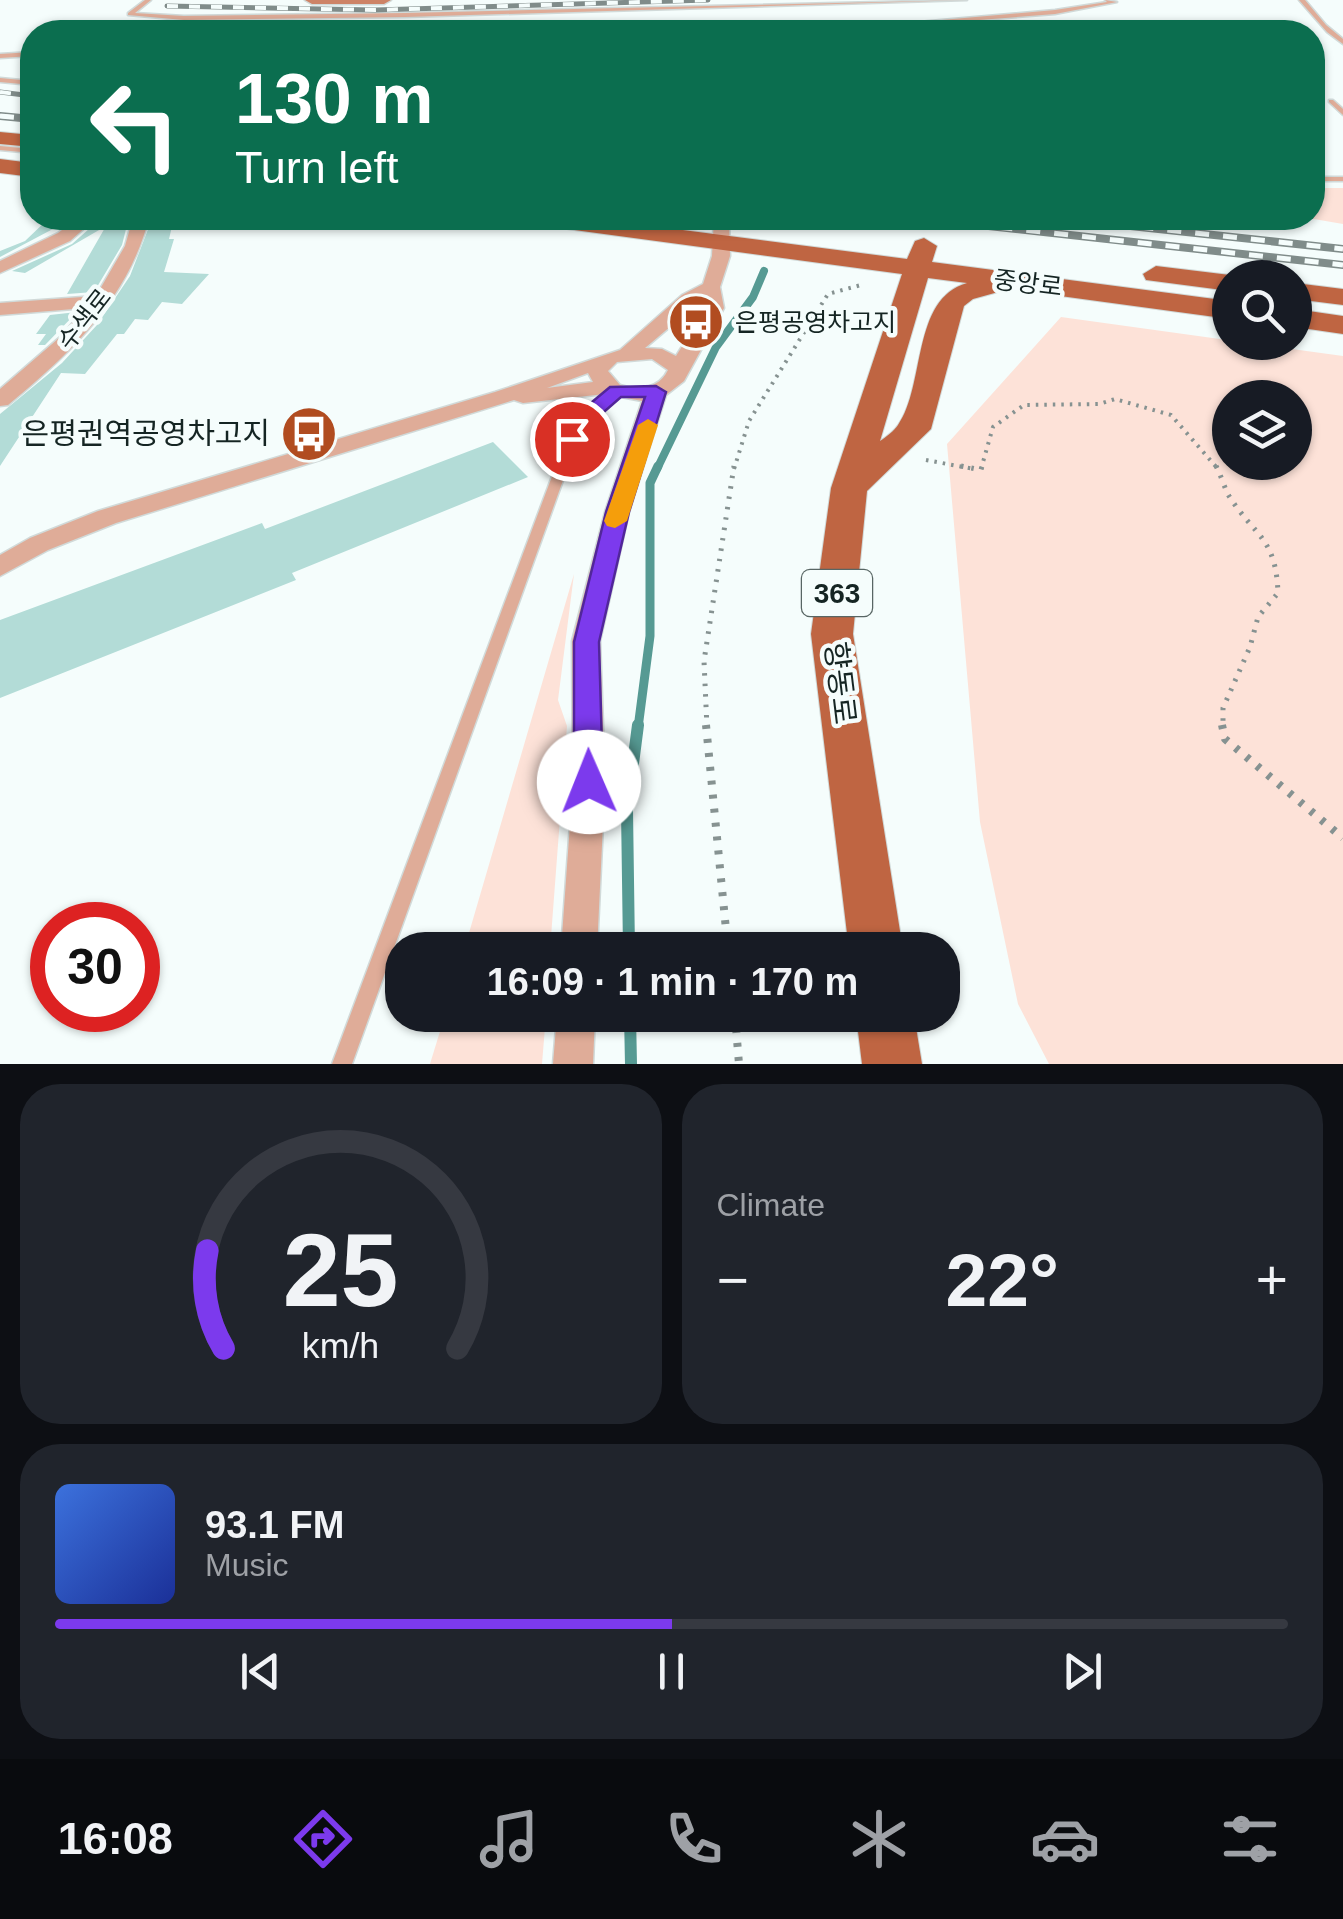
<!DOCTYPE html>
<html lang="en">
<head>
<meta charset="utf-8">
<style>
  :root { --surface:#171b24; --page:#20242c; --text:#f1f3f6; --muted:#9ea1a6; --line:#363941; --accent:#7c3aed }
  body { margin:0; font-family:Arial,"Noto Sans KR",sans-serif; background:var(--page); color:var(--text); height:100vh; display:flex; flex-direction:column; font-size:38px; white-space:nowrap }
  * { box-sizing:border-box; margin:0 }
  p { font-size:32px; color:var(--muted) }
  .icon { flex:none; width:55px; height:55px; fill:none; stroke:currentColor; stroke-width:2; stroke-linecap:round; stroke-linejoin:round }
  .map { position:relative; height:1064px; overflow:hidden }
  .drawer { display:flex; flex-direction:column; gap:20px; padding:20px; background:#0d0f14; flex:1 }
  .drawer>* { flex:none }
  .banner { position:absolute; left:20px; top:20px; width:1305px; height:210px; border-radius:40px; box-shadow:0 2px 8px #0004; background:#0b6e4f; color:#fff; overflow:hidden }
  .tools { position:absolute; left:1212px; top:260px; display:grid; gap:20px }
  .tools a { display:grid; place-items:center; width:100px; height:100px; border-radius:50%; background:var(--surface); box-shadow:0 2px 8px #0004; font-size:50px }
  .speed { position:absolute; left:30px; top:902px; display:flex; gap:20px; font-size:50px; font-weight:700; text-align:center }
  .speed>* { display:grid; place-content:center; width:130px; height:130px; border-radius:50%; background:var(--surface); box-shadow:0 2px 8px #0004; line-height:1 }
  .speed .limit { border:15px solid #d22; background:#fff; color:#111 }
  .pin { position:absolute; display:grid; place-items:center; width:85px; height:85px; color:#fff; margin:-42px; border:5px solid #fff; border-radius:50%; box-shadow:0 2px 10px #0007 }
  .me { position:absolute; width:110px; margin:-55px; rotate:359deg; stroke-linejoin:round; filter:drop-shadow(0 0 8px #0008) }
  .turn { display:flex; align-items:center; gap:35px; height:210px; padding:0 50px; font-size:45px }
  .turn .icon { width:130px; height:130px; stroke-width:2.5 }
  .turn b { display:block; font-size:70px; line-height:85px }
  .big { font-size:75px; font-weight:700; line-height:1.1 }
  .drawer .widget { flex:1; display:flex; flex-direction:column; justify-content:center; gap:15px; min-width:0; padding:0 35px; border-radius:40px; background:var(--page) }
  .drawer .dial { align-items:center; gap:0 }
  .dial svg { height:260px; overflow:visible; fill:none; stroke:var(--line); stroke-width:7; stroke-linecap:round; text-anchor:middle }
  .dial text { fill:var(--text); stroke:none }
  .song { display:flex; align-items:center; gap:30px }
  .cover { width:120px; height:120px; border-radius:15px; background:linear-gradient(135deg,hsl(220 70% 55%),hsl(230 70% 35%)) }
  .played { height:10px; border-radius:5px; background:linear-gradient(90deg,var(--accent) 50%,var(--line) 50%) }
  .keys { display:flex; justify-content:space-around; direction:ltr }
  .heat { display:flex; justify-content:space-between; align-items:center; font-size:55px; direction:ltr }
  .drawer .tiles { flex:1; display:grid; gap:20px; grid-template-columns:1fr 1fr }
  .widget:last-child { grid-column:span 2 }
  .trip { position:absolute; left:385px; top:932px; width:575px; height:100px; border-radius:40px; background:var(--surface); box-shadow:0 2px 8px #0004; font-weight:700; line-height:100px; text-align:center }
  .tabs { display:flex; height:160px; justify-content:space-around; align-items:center; background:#090b0e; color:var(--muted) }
  .tabs .icon { width:70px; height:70px }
  .tabs .current { color:var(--accent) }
  .tabs b { font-size:45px; color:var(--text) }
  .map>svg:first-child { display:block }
  .green { fill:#fde2d8; fill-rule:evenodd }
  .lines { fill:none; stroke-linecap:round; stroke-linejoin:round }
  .stream-far2 { stroke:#569a93; stroke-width:8 }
  .stream-far1 { stroke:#569a93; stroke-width:9 }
  .stream { stroke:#569a93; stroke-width:12 }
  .building { fill:#b3dcd7 }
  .lane-casing { stroke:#d1dad9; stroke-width:3 }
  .street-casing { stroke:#d1dad9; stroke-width:3 }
  .secondary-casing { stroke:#d1dad9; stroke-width:3 }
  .primary-casing { stroke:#d1dad9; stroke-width:2 }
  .path-far2 { stroke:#869291; stroke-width:4; stroke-dasharray:2.5 6; stroke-linecap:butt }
  .path-far1 { stroke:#869291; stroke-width:5; stroke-dasharray:2.5 8; stroke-linecap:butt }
  .path { stroke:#869291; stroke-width:8; stroke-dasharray:4 10; stroke-linecap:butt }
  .lane { fill:#dfac98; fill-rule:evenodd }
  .street { fill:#dfac98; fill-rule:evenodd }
  .secondary { fill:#cd8367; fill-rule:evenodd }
  .primary { fill:#bf6542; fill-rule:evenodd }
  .rail-far1-casing { stroke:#808c8a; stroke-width:5 }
  .rail-casing { stroke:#808c8a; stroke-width:8 }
  .rail-far1 { stroke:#f5fdfc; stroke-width:4; stroke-dasharray:11; stroke-linecap:butt }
  .rail { stroke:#f5fdfc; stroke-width:5; stroke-dasharray:14; stroke-linecap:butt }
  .route { fill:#7c3aed; stroke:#51269a; stroke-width:2.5 }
  .slow { fill:#f59e0b }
  .labels { text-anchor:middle; stroke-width:9; stroke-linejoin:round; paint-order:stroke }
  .far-street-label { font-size:25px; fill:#152523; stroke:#f5fdfc }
  .far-poi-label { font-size:25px; fill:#152523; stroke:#f5fdfc; text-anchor:start }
  .shield { fill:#f5fdfc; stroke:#586664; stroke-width:2.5 }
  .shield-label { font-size:28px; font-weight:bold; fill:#152523 }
  .poi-label { font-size:30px; fill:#152523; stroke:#f5fdfc; text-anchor:end }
  .street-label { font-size:30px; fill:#152523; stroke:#f5fdfc }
</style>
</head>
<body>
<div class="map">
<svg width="1343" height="1064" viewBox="0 0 1343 1064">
  <rect width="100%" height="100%" fill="#f5fdfc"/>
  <g class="green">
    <path d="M1313,188H1343V224L1308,218H1312Z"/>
    <path d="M1061,317L1343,356V1064H1049L1018,1004L980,822L947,444ZM1230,398H1295V462H1230Z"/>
    <path d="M574,574L558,700L567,726L550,950H464Z"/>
    <path d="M445,1015H546L542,1064H430Z"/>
  </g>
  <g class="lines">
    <path class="stream-far2" d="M657,469L716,347L753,297L764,271"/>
    <path class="stream-far1" d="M638,728L650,636V483L658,466"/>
    <g class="stream">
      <path d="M629,950L627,810L638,725"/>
      <path d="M630,1015L631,1064"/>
    </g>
  </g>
  <g class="building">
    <path d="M174,218L169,239H174L164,272L209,274L182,304L162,302L148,320L135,319L124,334H117L85,374L61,373L0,466V414L62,363L97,325L130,276L152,219Z"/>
    <path d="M47,220L68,221L0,257V251L25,241Z"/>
    <path d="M98,221H128L122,245L94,292L67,294L106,226L25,273L12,271L72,244Z"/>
    <path d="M77,312L45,345H38L46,334H36L50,315Z"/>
    <path d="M493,442L528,477L292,573L296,580L0,698V620L262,523L265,529Z"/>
  </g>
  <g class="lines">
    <g class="lane-casing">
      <g id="lane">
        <path d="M145,0H151L135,13L184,16L405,13L967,0L405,17L184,20L128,15V13Z"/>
        <path d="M1105,0L1117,2L1055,14L888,27L885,25L1055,10L1107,2Z"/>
        <path d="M1299,0H1305L1326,25L1343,39V44L1327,32Z"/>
        <path d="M32,52V56L0,58V54Z"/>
        <path d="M0,78L32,81V85L0,82Z"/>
        <path d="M1329,100H1333L1343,109V115L1329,102Z"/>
        <path d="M0,146L32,149V153L0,150Z"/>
        <rect x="1312" y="177" width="31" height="4"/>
        <path d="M616,388L620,389V393L586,423L578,439L352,1064H332L566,439L577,419L612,389Z"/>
      </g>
    </g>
    <g class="street-casing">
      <g id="street">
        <path d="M78,218H96L70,241L0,273V261L58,233Z"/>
        <path d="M133,218H149C128,299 71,353 8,405L0,406V389L59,338L86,308L0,315V303L96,296L125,246Z"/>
        <path d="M714,218L729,220L730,256L720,287L724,308L684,381L666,395L629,512L600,641L605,782L597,950H561L573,782L572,641L605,512L642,401L605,394L523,403L514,400L116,523L48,550L0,576V555L30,538L98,511L495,392L620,350L682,295L703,284L712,256ZM704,298L706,308L676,356L662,349L645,348ZM652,359L668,370C659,389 638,391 620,385L608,371L617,362ZM588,373L593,382L547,388Z"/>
        <path d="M557,1015H595L593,1064H553Z"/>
      </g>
    </g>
    <g class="secondary-casing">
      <path id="secondary" d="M305,0H391L384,4H312Z"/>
    </g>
    <g class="primary-casing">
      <g id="primary">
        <path d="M0,132L32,135V147L0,144Z"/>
        <path d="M0,159L32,163V177L0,173Z"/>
        <path d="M525,218H590L907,259L915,241L924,238L937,246L932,262L1230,301V319L1009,289L973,299L964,306L931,429L867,491L853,634L903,950H849L811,634L831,488L902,274L537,225ZM928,278L967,283C911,299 926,385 898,425C894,431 886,437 880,441Z"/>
        <path d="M1156,266L1230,275L1240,278H1230V291L1146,280L1143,274Z"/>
        <path d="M1295,283L1343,289V305L1295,299Z"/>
        <path d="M1295,309L1343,316V334L1295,327Z"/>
        <path d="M856,1015H914L922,1064H862Z"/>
      </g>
    </g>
    <g class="path-far2">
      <path d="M926,460L974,469"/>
      <path d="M734,469L749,421L828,294L861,285"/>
      <path d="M981,469L993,427L1024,405L1099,404L1115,399L1171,415L1218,469"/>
    </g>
    <g class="path-far1">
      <path d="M961,466L981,470L982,466"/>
      <path d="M1216,466C1221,475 1224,487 1229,496C1255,537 1276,537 1278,593L1258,617L1250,647L1223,708V728"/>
      <path d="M707,728L704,661L734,466"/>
    </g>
    <g class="path">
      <path d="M706,725L728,950"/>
      <path d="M1222,725L1225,739L1343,838"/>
      <path d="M735,1015L739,1064"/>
    </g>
    <use href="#lane" class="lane"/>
    <use href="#street" class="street"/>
    <use href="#secondary" class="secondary"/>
    <use href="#primary" class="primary"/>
    <g class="rail-far1-casing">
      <g id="rail-far1">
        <path d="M167,6L375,10L708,0"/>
        <path d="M0,92L32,96"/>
        <path d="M0,116L21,118"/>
      </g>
    </g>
    <g class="rail-casing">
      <g id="rail">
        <path d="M0,116L32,119"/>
        <path d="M915,218L1343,265"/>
        <path d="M1056,218L1343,249"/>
      </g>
    </g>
    <use href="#rail-far1" class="rail-far1"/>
    <use href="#rail" class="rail"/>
  </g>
  <path class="route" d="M656,386L666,392L629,512L599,642L603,782L599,791L589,794L579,791L574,782V642L606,512L645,397H621L590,424L579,443L572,445L562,439L574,417L610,387Z"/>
  <path class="slow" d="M648,419L658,425L627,521L615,528L607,526L604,521L638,425Z"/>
  <defs>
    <g id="bus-disc" transform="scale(2.875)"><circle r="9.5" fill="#b14c20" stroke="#f5fdfc"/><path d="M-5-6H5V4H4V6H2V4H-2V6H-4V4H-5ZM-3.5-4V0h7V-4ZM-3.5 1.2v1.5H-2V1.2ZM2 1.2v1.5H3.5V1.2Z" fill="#fff"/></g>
  </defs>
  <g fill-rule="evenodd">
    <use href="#bus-disc" x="696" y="322"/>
    <use href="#bus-disc" x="309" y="434"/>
  </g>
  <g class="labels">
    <g class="far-street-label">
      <text transform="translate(1028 283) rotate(7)" y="9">중앙로</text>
      <text transform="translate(84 319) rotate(-52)" y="9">수색로</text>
    </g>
    <g class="far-poi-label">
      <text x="735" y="331">은평공영차고지</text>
    </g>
    <rect class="shield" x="802" y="570" width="70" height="46" rx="8"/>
    <g class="shield-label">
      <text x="837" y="603">363</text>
    </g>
    <g class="poi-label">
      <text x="270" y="444">은평권역공영차고지</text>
    </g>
    <g class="street-label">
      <text transform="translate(840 683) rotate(83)" y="10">향동로</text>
    </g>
  </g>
</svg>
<div class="tools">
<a><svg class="icon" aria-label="search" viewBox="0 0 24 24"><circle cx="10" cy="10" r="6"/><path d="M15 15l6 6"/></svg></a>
<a><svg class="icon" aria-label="layers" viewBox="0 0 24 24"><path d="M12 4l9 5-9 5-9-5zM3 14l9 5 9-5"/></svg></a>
</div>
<div class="speed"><div class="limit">30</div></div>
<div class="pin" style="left:572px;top:439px;background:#d93025"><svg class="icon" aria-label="arrive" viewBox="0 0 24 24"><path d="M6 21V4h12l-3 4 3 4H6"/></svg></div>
<svg class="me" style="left:589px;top:782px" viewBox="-20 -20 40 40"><circle r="19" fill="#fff"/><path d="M0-13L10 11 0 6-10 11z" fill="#7c3aed"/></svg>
<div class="trip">16:09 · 1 min · 170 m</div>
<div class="banner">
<div class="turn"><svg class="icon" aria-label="left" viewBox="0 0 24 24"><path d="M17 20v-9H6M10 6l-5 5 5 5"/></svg><div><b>130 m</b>Turn left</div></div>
</div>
</div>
<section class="drawer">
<div class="tiles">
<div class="widget dial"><svg viewBox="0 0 100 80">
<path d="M14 69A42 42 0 1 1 86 69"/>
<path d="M14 69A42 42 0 0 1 9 39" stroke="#7c3aed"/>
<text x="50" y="56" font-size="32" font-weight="700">25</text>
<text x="50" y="72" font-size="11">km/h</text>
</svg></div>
<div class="widget"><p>Climate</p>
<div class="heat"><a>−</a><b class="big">22°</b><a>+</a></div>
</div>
<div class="widget">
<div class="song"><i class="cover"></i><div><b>93.1 FM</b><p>Music</p></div></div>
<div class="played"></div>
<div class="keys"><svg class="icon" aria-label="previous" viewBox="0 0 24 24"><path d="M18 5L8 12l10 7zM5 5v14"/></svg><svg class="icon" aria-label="pause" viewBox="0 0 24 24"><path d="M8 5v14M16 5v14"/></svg><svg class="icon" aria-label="next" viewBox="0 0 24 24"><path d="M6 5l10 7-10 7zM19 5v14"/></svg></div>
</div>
</div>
</section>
<nav class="tabs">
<b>16:08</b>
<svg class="icon current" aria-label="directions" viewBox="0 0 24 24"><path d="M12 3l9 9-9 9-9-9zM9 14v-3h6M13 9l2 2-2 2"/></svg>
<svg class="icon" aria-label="music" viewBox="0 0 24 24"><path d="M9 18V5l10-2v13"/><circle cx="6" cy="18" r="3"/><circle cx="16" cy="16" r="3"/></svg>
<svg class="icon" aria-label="phone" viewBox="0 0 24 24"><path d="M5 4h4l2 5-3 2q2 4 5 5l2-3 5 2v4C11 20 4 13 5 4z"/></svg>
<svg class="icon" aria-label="climate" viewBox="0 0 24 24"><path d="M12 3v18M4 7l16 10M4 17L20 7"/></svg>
<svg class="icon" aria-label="car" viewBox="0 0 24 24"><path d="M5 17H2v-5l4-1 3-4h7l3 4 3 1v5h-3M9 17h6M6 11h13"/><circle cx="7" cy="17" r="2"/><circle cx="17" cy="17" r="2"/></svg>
<svg class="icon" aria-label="filters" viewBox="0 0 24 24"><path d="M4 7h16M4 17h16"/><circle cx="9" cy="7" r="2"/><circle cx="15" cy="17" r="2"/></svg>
</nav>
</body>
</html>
